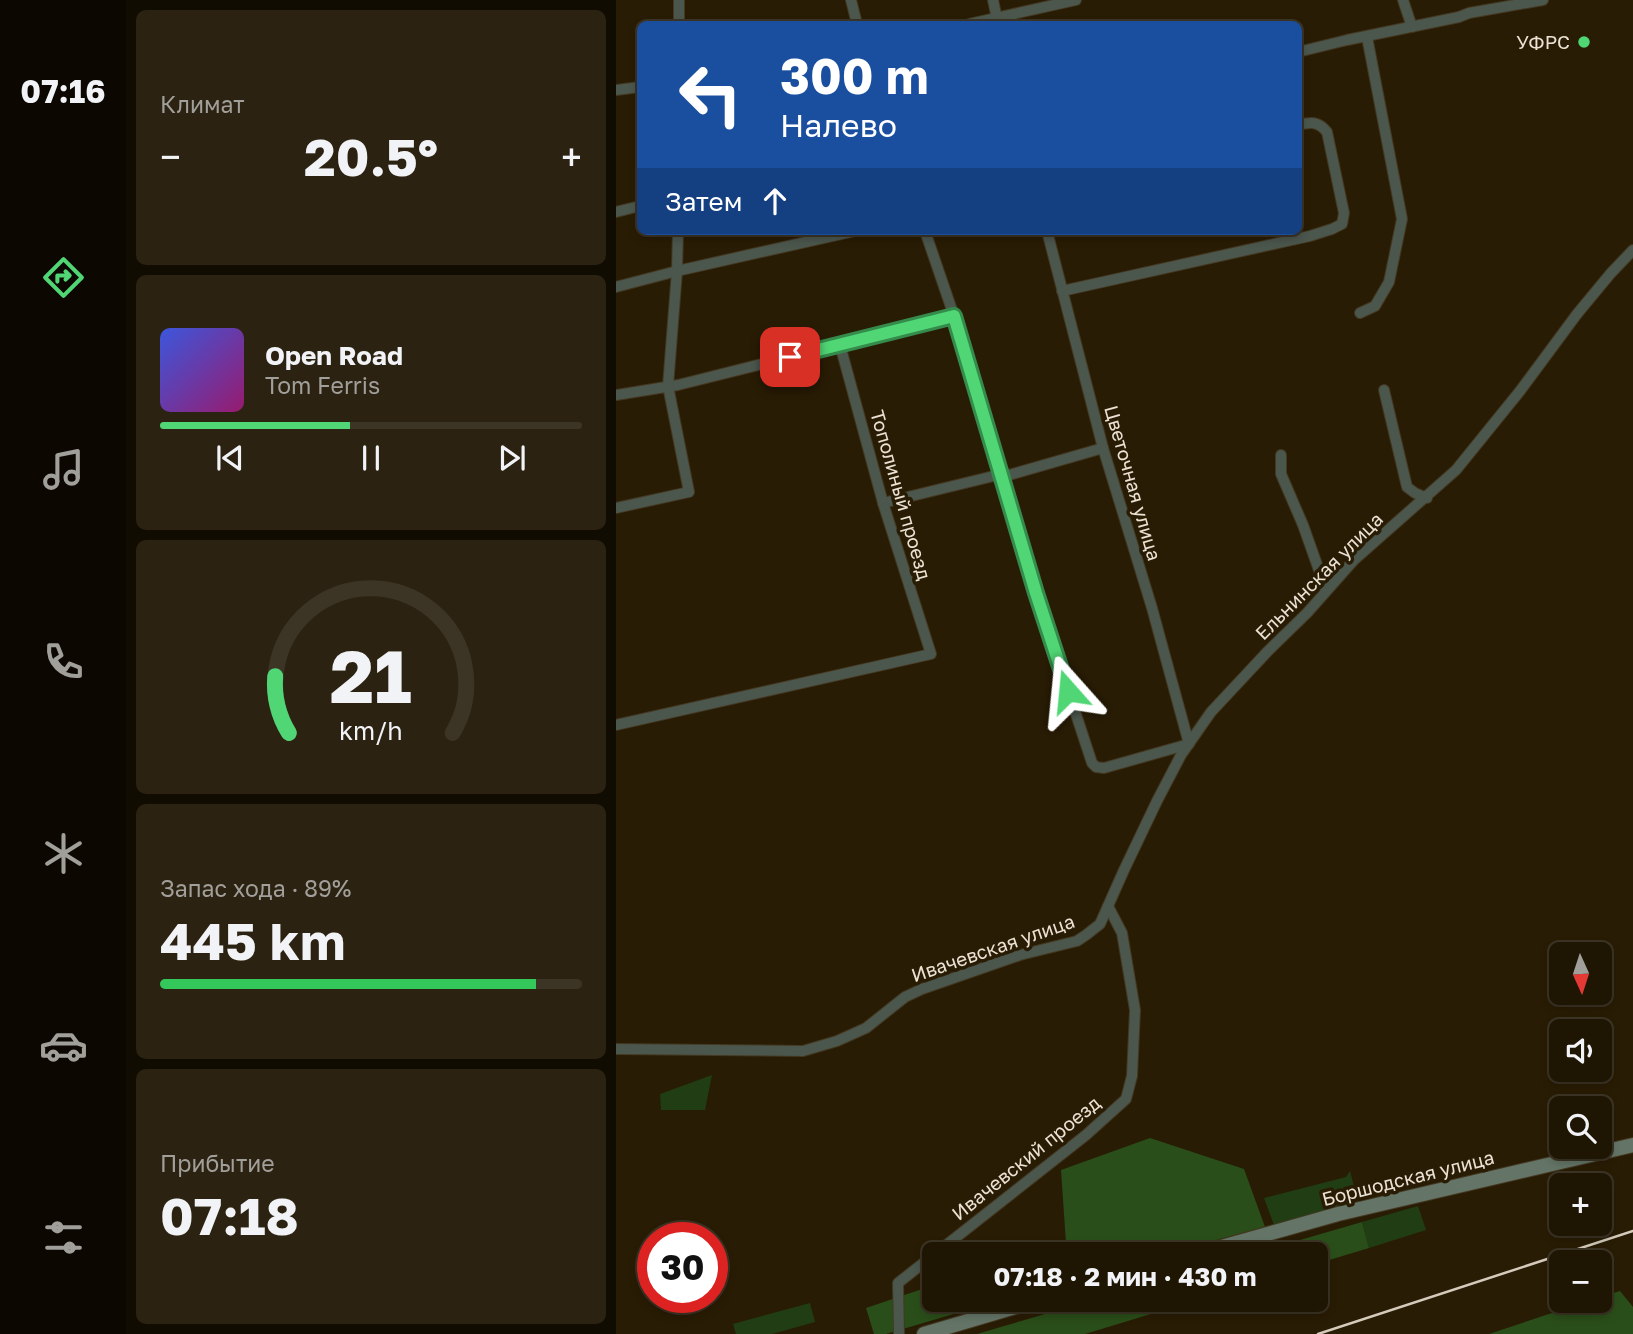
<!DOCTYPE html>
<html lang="ru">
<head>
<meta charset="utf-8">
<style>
  :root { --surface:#1f1503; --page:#2c2212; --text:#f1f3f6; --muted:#a19f9a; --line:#3c3425; --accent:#50d674 }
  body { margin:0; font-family:"Golos Text",sans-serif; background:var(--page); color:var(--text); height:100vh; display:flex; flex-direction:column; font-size:26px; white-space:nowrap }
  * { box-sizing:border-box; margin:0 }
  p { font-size:23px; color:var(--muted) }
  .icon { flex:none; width:38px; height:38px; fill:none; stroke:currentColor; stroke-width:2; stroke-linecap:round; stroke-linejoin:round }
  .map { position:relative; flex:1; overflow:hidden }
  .side { display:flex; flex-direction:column; gap:10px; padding:10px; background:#110c02; width:490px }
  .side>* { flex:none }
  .guide { position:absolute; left:21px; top:21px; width:665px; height:214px; border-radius:10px; box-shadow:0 4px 10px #0003,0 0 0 2px var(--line); background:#1a4fa0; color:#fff; overflow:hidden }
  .needle { width:46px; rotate:177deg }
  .buttons { position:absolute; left:933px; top:942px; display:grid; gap:14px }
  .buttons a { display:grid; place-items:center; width:63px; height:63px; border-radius:10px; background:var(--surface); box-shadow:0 4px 10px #0003,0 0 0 2px var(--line); font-size:35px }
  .speed { position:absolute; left:21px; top:1222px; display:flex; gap:14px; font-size:35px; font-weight:700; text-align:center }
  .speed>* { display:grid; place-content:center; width:91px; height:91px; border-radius:50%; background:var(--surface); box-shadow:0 4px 10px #0003,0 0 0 2px var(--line); line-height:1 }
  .speed .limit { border:10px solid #d22; background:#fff; color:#111 }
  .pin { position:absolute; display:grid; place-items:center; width:60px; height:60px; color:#fff; margin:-30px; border-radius:14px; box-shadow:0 4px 10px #0006 }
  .me { position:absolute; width:77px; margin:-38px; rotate:342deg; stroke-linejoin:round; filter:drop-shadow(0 0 5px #0008) }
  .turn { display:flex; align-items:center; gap:24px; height:147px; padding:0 28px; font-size:32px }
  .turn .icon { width:91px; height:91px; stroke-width:2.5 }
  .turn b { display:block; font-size:49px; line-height:60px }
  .then { display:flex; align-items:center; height:66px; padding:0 28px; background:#0003; gap:14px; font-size:26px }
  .big { font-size:52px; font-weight:700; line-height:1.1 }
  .side .widget { flex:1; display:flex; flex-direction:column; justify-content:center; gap:10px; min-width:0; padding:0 24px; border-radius:10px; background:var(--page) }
  .side .dial { align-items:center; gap:0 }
  .dial svg { height:182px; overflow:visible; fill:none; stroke:var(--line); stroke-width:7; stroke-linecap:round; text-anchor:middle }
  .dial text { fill:var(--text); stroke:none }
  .song { display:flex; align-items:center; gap:21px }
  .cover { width:84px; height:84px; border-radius:10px; background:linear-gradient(135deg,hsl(230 70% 55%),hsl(320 70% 35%)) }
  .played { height:7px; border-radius:4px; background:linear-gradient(90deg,var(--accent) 45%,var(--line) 45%) }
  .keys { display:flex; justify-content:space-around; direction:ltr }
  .heat { display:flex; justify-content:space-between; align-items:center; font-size:38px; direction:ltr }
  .charge { height:10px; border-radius:5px; background:linear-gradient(90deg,#34c759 89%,var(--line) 0) }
  .trip { position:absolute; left:306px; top:1242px; width:406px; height:70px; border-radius:10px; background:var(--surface); box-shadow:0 4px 10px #0003,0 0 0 2px var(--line); font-weight:700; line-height:70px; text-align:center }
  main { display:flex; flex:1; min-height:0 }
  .tab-bar { display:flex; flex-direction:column; width:126px; justify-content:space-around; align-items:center; background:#0c0801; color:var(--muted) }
  .tab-bar .icon { width:49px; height:49px }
  .tab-bar .active { color:var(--accent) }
  .tab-bar b { font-size:32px; color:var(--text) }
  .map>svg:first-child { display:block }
  .green { fill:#213d14 }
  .forest { fill:#2a4e19 }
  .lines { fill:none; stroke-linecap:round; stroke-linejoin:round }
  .street-casing { stroke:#443821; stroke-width:12 }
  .secondary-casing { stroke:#443821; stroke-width:16 }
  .street { stroke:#4b564d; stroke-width:10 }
  .secondary { stroke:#647567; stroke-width:14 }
  .rail { stroke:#d4cbbc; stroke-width:2.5 }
  .route-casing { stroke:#348b4b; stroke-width:18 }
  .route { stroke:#50d674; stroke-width:12 }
  .poi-dot { fill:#50d674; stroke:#291c04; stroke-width:2.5 }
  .labels { text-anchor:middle; stroke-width:7; stroke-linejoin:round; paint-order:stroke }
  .poi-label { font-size:19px; fill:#ebe2d4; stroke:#291c04; text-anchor:end }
  .street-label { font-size:19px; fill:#ebe2d4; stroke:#291c04 }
</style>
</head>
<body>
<main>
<nav class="tab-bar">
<b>07:16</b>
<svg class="icon active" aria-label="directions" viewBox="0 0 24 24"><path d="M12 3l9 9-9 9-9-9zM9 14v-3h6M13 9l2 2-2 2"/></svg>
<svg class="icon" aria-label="music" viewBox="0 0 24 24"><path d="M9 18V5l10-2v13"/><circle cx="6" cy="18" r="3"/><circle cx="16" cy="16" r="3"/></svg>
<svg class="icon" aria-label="phone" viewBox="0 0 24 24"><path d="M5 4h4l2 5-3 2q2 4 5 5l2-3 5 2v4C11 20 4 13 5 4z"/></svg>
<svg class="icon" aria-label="climate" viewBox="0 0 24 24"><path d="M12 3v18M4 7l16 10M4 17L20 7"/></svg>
<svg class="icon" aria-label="car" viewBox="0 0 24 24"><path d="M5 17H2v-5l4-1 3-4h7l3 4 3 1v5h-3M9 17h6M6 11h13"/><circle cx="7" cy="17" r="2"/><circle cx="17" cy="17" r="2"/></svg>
<svg class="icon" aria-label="filters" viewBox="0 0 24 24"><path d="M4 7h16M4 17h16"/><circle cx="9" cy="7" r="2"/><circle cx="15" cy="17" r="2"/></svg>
</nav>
<section class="side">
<div class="widget"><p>Климат</p>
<div class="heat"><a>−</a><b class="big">20.5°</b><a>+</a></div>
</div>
<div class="widget">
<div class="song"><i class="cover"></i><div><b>Open Road</b><p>Tom Ferris</p></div></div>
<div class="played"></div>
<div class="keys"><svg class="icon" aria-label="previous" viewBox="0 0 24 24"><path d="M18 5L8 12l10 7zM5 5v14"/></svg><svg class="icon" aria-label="pause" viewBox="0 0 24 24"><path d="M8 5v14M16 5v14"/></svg><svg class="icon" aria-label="next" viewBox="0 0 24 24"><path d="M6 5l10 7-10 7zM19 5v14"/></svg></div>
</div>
<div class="widget dial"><svg viewBox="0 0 100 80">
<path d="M14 69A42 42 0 1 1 86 69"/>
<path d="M14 69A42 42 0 0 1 8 44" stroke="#50d674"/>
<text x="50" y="56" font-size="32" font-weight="700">21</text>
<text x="50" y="72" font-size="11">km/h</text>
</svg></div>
<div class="widget"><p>Запас хода · 89%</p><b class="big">445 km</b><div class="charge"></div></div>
<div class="widget"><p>Прибытие</p><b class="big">07:18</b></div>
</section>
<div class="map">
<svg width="1017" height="1334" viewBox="0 0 1017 1334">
  <rect width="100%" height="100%" fill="#291c04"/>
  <g class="green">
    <path d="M96,1075L89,1110H45L44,1094Z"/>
    <path d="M734,1171L742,1202L658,1225L648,1198L730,1177Z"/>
    <path d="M802,1206L810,1230L753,1248L746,1222Z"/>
    <path d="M194,1303L199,1322L156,1334H120L117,1324Z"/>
  </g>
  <g class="forest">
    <path d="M534,1138L628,1169L649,1227L544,1255H413L450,1243L445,1170Z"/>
    <path d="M746,1222L753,1248L700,1264V1255H633Z"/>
    <path d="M318,1285V1300H385L270,1334H258L250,1308Z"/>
    <path d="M1004,1291L1017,1307V1334H873L975,1300H984V1297Z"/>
    <path d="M477,1300H581L469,1334H361Z"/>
  </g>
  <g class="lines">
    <g class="street-casing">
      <g id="street">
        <path d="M235,0L241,24"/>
        <path d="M377,0L381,19"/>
        <path d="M787,0L796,27"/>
        <path d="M63,24V0"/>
        <path d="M353,24L460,0"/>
        <path d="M682,52L731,40L843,17L853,13L927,0"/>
        <path d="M0,90L24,87"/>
        <path d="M0,212L24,206"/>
        <path d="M309,231L338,316L420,593L476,763L480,767L488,768L573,744L536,608L487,448L431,231"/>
        <path d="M0,287L61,271L239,231"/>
        <path d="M446,291L694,236L716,229L726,224L728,213L711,132C702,121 695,122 682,125"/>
        <path d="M744,313L759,306L773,282L786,219L751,37"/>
        <path d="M768,390L791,487L799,493L811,498"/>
        <path d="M0,395L62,385L338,316"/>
        <path d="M665,455V474L687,525L710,590"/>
        <path d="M267,503L386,474L393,475L487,448"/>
        <path d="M0,508L73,492L52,386L61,271L62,231"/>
        <path d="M0,725L315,654L267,503L224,345"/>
        <path d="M0,1049L187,1051L221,1041L250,1028L289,997L306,989L404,955L461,941L470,935L484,924L508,870L541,801L565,755L595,712L652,651L691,613L738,560L840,470L904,391L961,314L995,273L1017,250"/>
        <path d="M283,1334L282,1283L470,1135L510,1099L516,1076L519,1010L506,933L492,906"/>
      </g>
    </g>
    <g class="secondary-casing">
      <g id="secondary">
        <path d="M577,1255L722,1214L1017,1145"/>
        <path d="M308,1334L423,1300"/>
      </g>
    </g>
    <use href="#street" class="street"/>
    <use href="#secondary" class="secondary"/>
    <path class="rail" d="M702,1334L1017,1231"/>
  </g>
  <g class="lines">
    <g class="route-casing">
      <path id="route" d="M174,357L338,316L420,593L452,691"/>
    </g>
    <use href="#route" class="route"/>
  </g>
  <circle class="poi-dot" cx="968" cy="42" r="7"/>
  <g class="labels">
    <g class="poi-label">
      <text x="954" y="49">УФРС</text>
    </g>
    <g class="street-label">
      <text transform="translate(517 483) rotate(74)" y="7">Цветочная улица</text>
      <text transform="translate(285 495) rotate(74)" y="7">Тополиный проезд</text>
      <text transform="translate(703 576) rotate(-45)" y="7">Ельнинская улица</text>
      <text transform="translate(377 948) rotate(-19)" y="7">Ивачевская улица</text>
      <text transform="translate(410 1158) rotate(-39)" y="7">Ивачевский проезд</text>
      <text transform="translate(792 1178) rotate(-14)" y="7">Боршодская улица</text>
    </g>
  </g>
</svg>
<div class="buttons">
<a><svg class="needle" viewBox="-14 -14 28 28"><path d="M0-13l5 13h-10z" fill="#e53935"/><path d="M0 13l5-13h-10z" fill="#a19f9a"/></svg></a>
<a><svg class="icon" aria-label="sound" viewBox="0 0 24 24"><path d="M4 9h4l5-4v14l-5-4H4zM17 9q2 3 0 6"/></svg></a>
<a><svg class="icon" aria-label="search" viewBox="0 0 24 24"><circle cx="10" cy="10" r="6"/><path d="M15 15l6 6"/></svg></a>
<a>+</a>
<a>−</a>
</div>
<div class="speed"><div class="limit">30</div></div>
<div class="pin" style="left:174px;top:357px;background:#d93025"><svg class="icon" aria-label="arrive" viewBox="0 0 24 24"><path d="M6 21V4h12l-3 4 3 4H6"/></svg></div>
<svg class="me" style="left:452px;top:691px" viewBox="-20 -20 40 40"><path d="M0-17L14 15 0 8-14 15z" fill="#50d674" stroke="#fff" stroke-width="4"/></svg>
<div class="trip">07:18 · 2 мин · 430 m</div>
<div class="guide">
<div class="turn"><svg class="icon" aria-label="left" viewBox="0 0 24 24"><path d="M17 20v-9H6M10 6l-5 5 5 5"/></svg><div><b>300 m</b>Налево</div></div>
<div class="then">Затем<svg class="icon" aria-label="ahead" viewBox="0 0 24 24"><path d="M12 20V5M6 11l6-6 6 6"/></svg></div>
</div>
</div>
</main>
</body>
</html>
